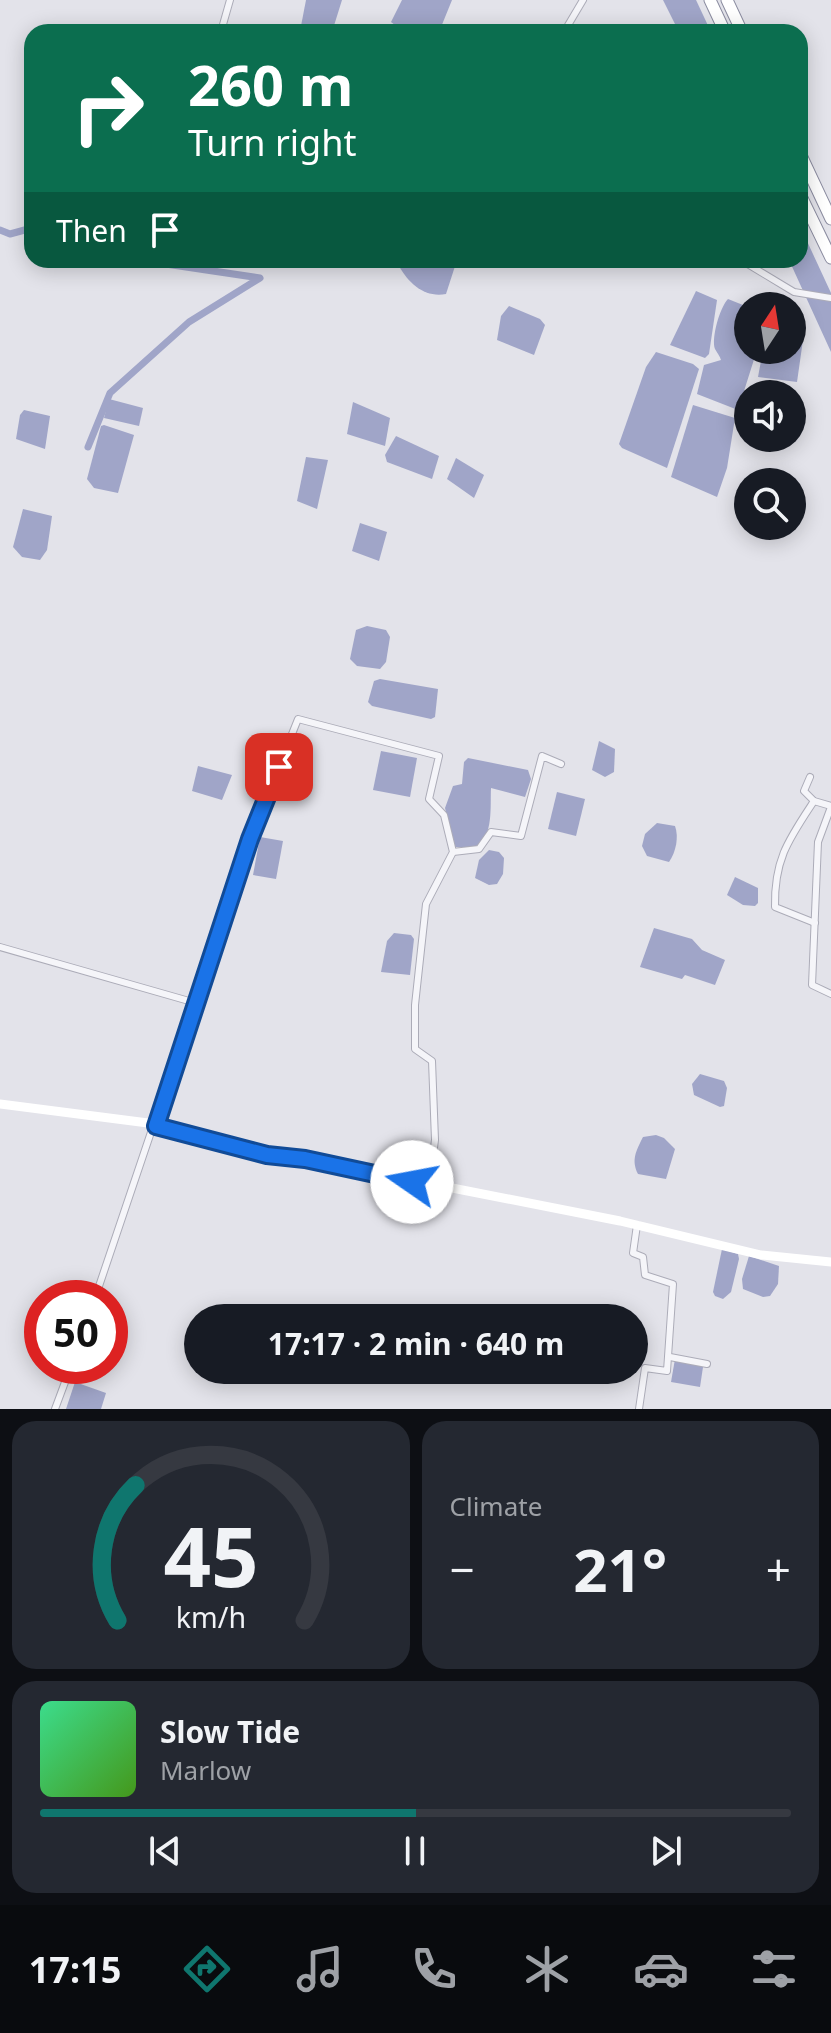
<!DOCTYPE html>
<html lang="en">
<head>
<meta charset="utf-8">
<style>
  :root { --surface:#171b24; --page:#242831; --text:#f1f3f6; --muted:#9ea1a6; --line:#363941; --accent:#0f766e }
  body { margin:0; font-family:"Noto Sans",sans-serif; background:var(--page); color:var(--text); height:100vh; display:flex; flex-direction:column; font-size:30px; white-space:nowrap }
  * { box-sizing:border-box; margin:0 }
  p { font-size:26px; color:var(--muted) }
  .icon { flex:none; width:44px; height:44px; fill:none; stroke:currentColor; stroke-width:2; stroke-linecap:round; stroke-linejoin:round }
  .map { position:relative; height:1409px; overflow:hidden }
  .drawer { display:flex; flex-direction:column; gap:12px; padding:12px; background:#0d0f14; flex:1 }
  .drawer>* { flex:none }
  .top-card { position:absolute; left:24px; top:24px; width:784px; height:244px; border-radius:24px; box-shadow:0 4px 20px #0003; background:#0b6e4f; color:#fff; overflow:hidden }
  .needle { width:52px; rotate:12deg }
  .buttons { position:absolute; left:734px; top:292px; display:grid; gap:16px }
  .buttons a { display:grid; place-items:center; width:72px; height:72px; border-radius:50%; background:var(--surface); box-shadow:0 4px 20px #0003; font-size:40px }
  .speed { position:absolute; left:24px; top:1280px; display:flex; gap:16px; font-size:40px; font-weight:700; text-align:center }
  .speed>* { display:grid; place-content:center; width:104px; height:104px; border-radius:50%; background:var(--surface); box-shadow:0 4px 20px #0003; line-height:1 }
  .speed .limit { border:12px solid #d22; background:#fff; color:#111 }
  .pin { position:absolute; display:grid; place-items:center; width:68px; height:68px; color:#fff; margin:-34px; border-radius:16px; box-shadow:0 4px 12px #0006 }
  .me { position:absolute; width:88px; margin:-44px; rotate:282deg; stroke-linejoin:round; filter:drop-shadow(0 0 6px #0008) }
  .turn { display:flex; align-items:center; gap:28px; height:168px; padding:0 32px; font-size:36px }
  .turn .icon { width:104px; height:104px; stroke-width:2.5 }
  .turn b { display:block; font-size:56px; line-height:68px }
  .then { display:flex; align-items:center; height:76px; padding:0 32px; background:#0003; gap:16px; font-size:30px }
  .big { font-size:60px; font-weight:700; line-height:1.1 }
  .drawer .tile { flex:1; display:flex; flex-direction:column; justify-content:center; gap:12px; min-width:0; padding:0 28px; border-radius:24px; background:var(--page) }
  .drawer .dial { align-items:center; gap:0 }
  .dial svg { height:208px; overflow:visible; fill:none; stroke:var(--line); stroke-width:7; stroke-linecap:round; text-anchor:middle }
  .dial text { fill:var(--text); stroke:none }
  .song { display:flex; align-items:center; gap:24px }
  .cover { width:96px; height:96px; border-radius:12px; background:linear-gradient(135deg,hsl(150 70% 55%),hsl(100 70% 35%)) }
  .played { height:8px; border-radius:4px; background:linear-gradient(90deg,var(--accent) 50%,var(--line) 50%) }
  .keys { display:flex; justify-content:space-around; direction:ltr }
  .heat { display:flex; justify-content:space-between; align-items:center; font-size:44px; direction:ltr }
  .drawer .tiles { flex:1; display:grid; gap:12px; grid-template-columns:1fr 1fr }
  .tile:last-child { grid-column:span 2 }
  .trip { position:absolute; left:184px; top:1304px; width:464px; height:80px; border-radius:40px; background:var(--surface); box-shadow:0 4px 20px #0003; font-weight:700; line-height:80px; text-align:center }
  .dock { display:flex; height:128px; justify-content:space-around; align-items:center; background:#090b0e; color:var(--muted) }
  .dock .icon { width:56px; height:56px }
  .dock .current { color:var(--accent) }
  .dock b { font-size:36px; color:var(--text) }
  .map>svg:first-child { display:block }
  .water { fill:#a0a5c8 }
  .lines { fill:none; stroke-linecap:round; stroke-linejoin:round }
  .canal { stroke:#a0a5c8; stroke-width:7 }
  .street-casing { stroke:#acacb8; stroke-width:8 }
  .highway-casing { stroke:#8b8ca0; stroke-width:13 }
  .street { stroke:#f5f5f9; stroke-width:6 }
  .secondary { stroke:#fff; stroke-width:9 }
  .highway { stroke:#fff; stroke-width:11 }
  .route-casing { stroke:#114b97; stroke-width:20 }
  .route { stroke:#1a73e8; stroke-width:14 }
</style>
</head>
<body>
<div class="map">
<svg width="831" height="1409" viewBox="0 0 831 1409">
  <rect width="100%" height="100%" fill="#e3e3ea"/>
  <g class="water">
    <path d="M306,0H342L332,32H310L301,26Z"/>
    <path d="M402,0H452L439,32H404L391,22Z"/>
    <path d="M663,0H696L711,32H679Z"/>
    <path d="M800,226L831,293V352L789,260H800Z"/>
    <path d="M400,260H457L446,294C425,298 409,284 399,266Z"/>
    <path d="M696,291L717,300L709,354L705,358L670,345Z"/>
    <path d="M728,299L748,307V350H757L738,410L697,394L704,365L721,360C720,356 717,353 715,349C711,338 720,307 728,299Z"/>
    <path d="M509,306L540,319L545,325L534,355L497,340L501,316Z"/>
    <path d="M792,335L803,340L797,382L758,377L763,350H792Z"/>
    <path d="M656,352L693,364L699,369L667,468L622,448L619,444L646,367Z"/>
    <path d="M109,399L143,408L139,426L104,418Z"/>
    <path d="M353,402L390,418L385,446L347,434Z"/>
    <path d="M693,405L735,418L727,468L717,497L671,477Z"/>
    <path d="M24,410L50,416L45,449L16,439L20,415Z"/>
    <path d="M104,425L134,435L118,493L94,488L87,479L101,426Z"/>
    <path d="M396,436L439,456L432,479L387,462L385,455Z"/>
    <path d="M306,457L328,460L317,509L297,501Z"/>
    <path d="M456,458L484,475L474,498L447,479Z"/>
    <path d="M23,509L52,516L47,550L40,560L22,557L13,547Z"/>
    <path d="M360,523L387,532L379,561L352,551Z"/>
    <path d="M367,626L386,630L390,637L386,662L380,669L357,666L350,659L356,630Z"/>
    <path d="M380,679L438,689L435,717L431,719L372,706L368,702L374,681Z"/>
    <path d="M599,741L615,749L614,772L605,777L592,770Z"/>
    <path d="M381,751L417,758L410,797L373,790Z"/>
    <path d="M468,758L528,770L531,779L525,797L491,788C490,804 494,838 476,846C470,848 461,847 455,847L445,808L453,786L462,784L464,762Z"/>
    <path d="M198,766L232,775L222,800L192,791Z"/>
    <path d="M557,792L585,799L576,836L548,829Z"/>
    <path d="M657,823L675,826C679,837 676,852 669,862L647,856L642,846L645,834Z"/>
    <path d="M260,837L283,841L276,879L253,875Z"/>
    <path d="M489,850L499,852L504,858L503,874L497,884L489,885L475,878L479,860Z"/>
    <path d="M735,877L758,888V903L755,906L743,905L727,895Z"/>
    <path d="M654,928L692,939L702,950L725,960L715,985L685,975L682,979L640,967Z"/>
    <path d="M394,933L411,935L414,939L410,975L381,972L387,941Z"/>
    <path d="M700,1074L724,1081L727,1088L724,1106L720,1107L694,1095L692,1084Z"/>
    <path d="M656,1135L664,1138L675,1149L666,1179L638,1174C631,1160 636,1151 643,1137Z"/>
    <path d="M722,1249L738,1254L739,1259L731,1292L723,1299L715,1296L713,1292Z"/>
    <path d="M749,1256L779,1266L778,1284L770,1296L763,1297L743,1289L742,1279Z"/>
    <path d="M675,1359L703,1367L700,1387L671,1382Z"/>
    <path d="M75,1382L106,1393L101,1409H66Z"/>
  </g>
  <g class="lines">
    <g class="canal">
      <path d="M0,230L10,234L32,228"/>
      <path d="M88,447L110,393L189,322L260,278L139,260"/>
    </g>
    <g class="street-casing">
      <g id="street">
        <path d="M230,0L222,28L232,32"/>
        <path d="M564,32L583,0"/>
        <path d="M741,260L794,292L831,298"/>
        <path d="M810,777L804,791L814,801L831,806"/>
        <path d="M814,801C789,839 774,859 775,907L815,923"/>
        <path d="M831,807L818,842L812,985L831,994"/>
        <path d="M453,852L479,849L491,832L521,836L542,756L561,764"/>
        <path d="M0,947L196,1003"/>
        <path d="M637,1225L633,1253L643,1257L645,1275L673,1284L667,1371L645,1368L639,1409"/>
        <path d="M95,1298L250,839L298,719L439,756L429,799L444,815L453,852L426,904L415,1005V1049L432,1061L435,1140L429,1185"/>
        <path d="M670,1357L707,1364"/>
        <path d="M55,1409L71,1366"/>
      </g>
    </g>
    <g class="highway-casing">
      <g id="highway">
        <path d="M710,0L725,32"/>
        <path d="M727,0L742,32"/>
        <path d="M800,153L831,219"/>
        <path d="M800,194L831,258"/>
      </g>
    </g>
    <use href="#street" class="street"/>
    <path class="secondary" d="M0,1104L148,1123L267,1155L305,1159L620,1221L761,1255L831,1262"/>
    <use href="#highway" class="highway"/>
  </g>
  <g class="lines">
    <g class="route-casing">
      <path id="route" d="M279,767L250,839L156,1126L267,1155L305,1159L412,1182"/>
    </g>
    <use href="#route" class="route"/>
  </g>
</svg>
<div class="buttons">
<a><svg class="needle" viewBox="-14 -14 28 28"><path d="M0-13l5 13h-10z" fill="#e53935"/><path d="M0 13l5-13h-10z" fill="#9ea1a6"/></svg></a>
<a><svg class="icon" aria-label="sound" viewBox="0 0 24 24"><path d="M4 9h4l5-4v14l-5-4H4zM17 9q2 3 0 6"/></svg></a>
<a><svg class="icon" aria-label="search" viewBox="0 0 24 24"><circle cx="10" cy="10" r="6"/><path d="M15 15l6 6"/></svg></a>
</div>
<div class="speed"><div class="limit">50</div></div>
<div class="pin" style="left:279px;top:767px;background:#d93025"><svg class="icon" aria-label="arrive" viewBox="0 0 24 24"><path d="M6 21V4h12l-3 4 3 4H6"/></svg></div>
<svg class="me" style="left:412px;top:1182px" viewBox="-20 -20 40 40"><circle r="19" fill="#fff"/><path d="M0-13L10 11 0 6-10 11z" fill="#1a73e8"/></svg>
<div class="trip">17:17 · 2 min · 640 m</div>
<div class="top-card">
<div class="turn"><svg class="icon" aria-label="right" viewBox="0 0 24 24"><path d="M7 20v-9h11M14 6l5 5-5 5"/></svg><div><b>260 m</b>Turn right</div></div>
<div class="then">Then<svg class="icon" aria-label="arrive" viewBox="0 0 24 24"><path d="M6 21V4h12l-3 4 3 4H6"/></svg></div>
</div>
</div>
<section class="drawer">
<div class="tiles">
<div class="tile dial"><svg viewBox="0 0 100 80">
<path d="M14 69A42 42 0 1 1 86 69"/>
<path d="M14 69A42 42 0 0 1 21 17" stroke="#0f766e"/>
<text x="50" y="56" font-size="32" font-weight="700">45</text>
<text x="50" y="72" font-size="11">km/h</text>
</svg></div>
<div class="tile"><p>Climate</p>
<div class="heat"><a>−</a><b class="big">21°</b><a>+</a></div>
</div>
<div class="tile">
<div class="song"><i class="cover"></i><div><b>Slow Tide</b><p>Marlow</p></div></div>
<div class="played"></div>
<div class="keys"><svg class="icon" aria-label="previous" viewBox="0 0 24 24"><path d="M18 5L8 12l10 7zM5 5v14"/></svg><svg class="icon" aria-label="pause" viewBox="0 0 24 24"><path d="M8 5v14M16 5v14"/></svg><svg class="icon" aria-label="next" viewBox="0 0 24 24"><path d="M6 5l10 7-10 7zM19 5v14"/></svg></div>
</div>
</div>
</section>
<nav class="dock">
<b>17:15</b>
<svg class="icon current" aria-label="directions" viewBox="0 0 24 24"><path d="M12 3l9 9-9 9-9-9zM9 14v-3h6M13 9l2 2-2 2"/></svg>
<svg class="icon" aria-label="music" viewBox="0 0 24 24"><path d="M9 18V5l10-2v13"/><circle cx="6" cy="18" r="3"/><circle cx="16" cy="16" r="3"/></svg>
<svg class="icon" aria-label="phone" viewBox="0 0 24 24"><path d="M5 4h4l2 5-3 2q2 4 5 5l2-3 5 2v4C11 20 4 13 5 4z"/></svg>
<svg class="icon" aria-label="climate" viewBox="0 0 24 24"><path d="M12 3v18M4 7l16 10M4 17L20 7"/></svg>
<svg class="icon" aria-label="car" viewBox="0 0 24 24"><path d="M5 17H2v-5l4-1 3-4h7l3 4 3 1v5h-3M9 17h6M6 11h13"/><circle cx="7" cy="17" r="2"/><circle cx="17" cy="17" r="2"/></svg>
<svg class="icon" aria-label="filters" viewBox="0 0 24 24"><path d="M4 7h16M4 17h16"/><circle cx="9" cy="7" r="2"/><circle cx="15" cy="17" r="2"/></svg>
</nav>
</body>
</html>
